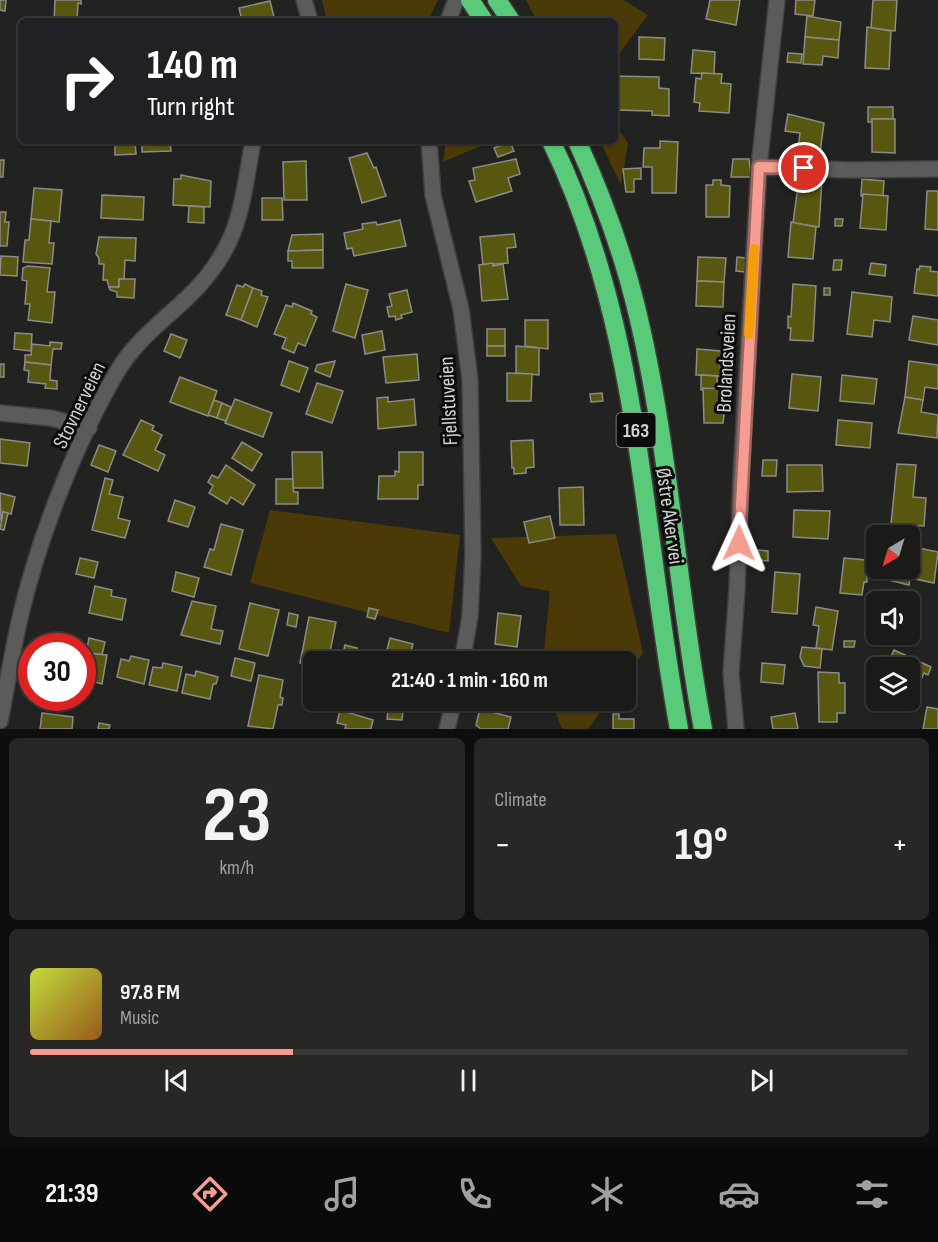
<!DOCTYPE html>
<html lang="en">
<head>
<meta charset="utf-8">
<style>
  :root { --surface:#1a1a19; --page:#272726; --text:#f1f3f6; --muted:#9fa1a2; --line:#383838; --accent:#f59c93 }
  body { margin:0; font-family:"Sofia Sans Condensed",sans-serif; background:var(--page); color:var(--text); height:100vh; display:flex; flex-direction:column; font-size:22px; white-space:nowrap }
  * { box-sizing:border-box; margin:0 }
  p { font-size:20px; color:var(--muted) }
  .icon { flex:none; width:33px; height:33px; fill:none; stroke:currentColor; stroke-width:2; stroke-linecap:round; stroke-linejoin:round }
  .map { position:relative; height:729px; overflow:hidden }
  .panel { display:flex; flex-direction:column; gap:9px; padding:9px; background:#0e0e0e; flex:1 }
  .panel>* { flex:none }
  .hud { position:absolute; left:18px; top:18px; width:600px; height:126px; border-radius:9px; box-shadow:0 2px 4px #0004,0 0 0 2px var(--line); background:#202124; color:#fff; overflow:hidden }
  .needle { width:39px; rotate:218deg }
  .fabs { position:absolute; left:866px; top:525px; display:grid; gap:12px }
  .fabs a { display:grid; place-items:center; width:54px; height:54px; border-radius:9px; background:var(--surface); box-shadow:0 2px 4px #0004,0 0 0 2px var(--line); font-size:30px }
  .speed { position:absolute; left:18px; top:633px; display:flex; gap:12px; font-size:30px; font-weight:700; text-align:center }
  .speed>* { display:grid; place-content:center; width:78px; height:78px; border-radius:50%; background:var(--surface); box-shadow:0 2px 4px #0004,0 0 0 2px var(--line); line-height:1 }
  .speed .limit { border:9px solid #d22; background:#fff; color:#111 }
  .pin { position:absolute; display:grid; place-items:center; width:51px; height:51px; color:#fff; margin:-26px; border:3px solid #fff; border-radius:50%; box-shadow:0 2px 6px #0007 }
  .me { position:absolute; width:66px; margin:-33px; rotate:1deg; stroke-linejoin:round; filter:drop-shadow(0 0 4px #0008) }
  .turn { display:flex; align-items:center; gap:21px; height:126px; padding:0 30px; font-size:27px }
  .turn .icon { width:78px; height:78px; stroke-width:2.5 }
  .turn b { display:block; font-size:42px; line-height:51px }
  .big { font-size:45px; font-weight:700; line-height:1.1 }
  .panel .widget { flex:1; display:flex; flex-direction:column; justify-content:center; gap:9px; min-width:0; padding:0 21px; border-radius:9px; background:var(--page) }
  .panel .dial { align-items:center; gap:0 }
  .dial b { font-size:78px; line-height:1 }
  .song { display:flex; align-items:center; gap:18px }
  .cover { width:72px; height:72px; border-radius:9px; background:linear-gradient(135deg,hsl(70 70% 55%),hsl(30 70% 35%)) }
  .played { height:6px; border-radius:3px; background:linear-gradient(90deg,var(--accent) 30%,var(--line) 30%) }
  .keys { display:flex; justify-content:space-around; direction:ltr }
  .heat { display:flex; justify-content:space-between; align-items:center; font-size:33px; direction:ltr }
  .panel .tiles { flex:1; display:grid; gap:9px; grid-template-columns:1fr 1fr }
  .widget:last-child { grid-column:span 2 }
  .trip { position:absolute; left:303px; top:651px; width:333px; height:60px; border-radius:9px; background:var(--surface); box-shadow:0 2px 4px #0004,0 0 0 2px var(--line); font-weight:700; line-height:60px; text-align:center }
  .dock { display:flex; height:96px; justify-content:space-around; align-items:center; background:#0a0a0a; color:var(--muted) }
  .dock .icon { width:42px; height:42px }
  .dock .active { color:var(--accent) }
  .dock b { font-size:27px; color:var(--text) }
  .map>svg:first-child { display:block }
  .green { fill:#4b3908 }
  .building { fill:#585710; stroke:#8b8b88; stroke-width:1.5 }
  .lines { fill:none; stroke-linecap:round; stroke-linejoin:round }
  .minor-casing { stroke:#3f403e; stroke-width:18 }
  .highway-casing { stroke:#3f403e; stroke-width:21 }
  .minor { stroke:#5b5c5a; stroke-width:15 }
  .highway { stroke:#59ca79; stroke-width:18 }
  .route-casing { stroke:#9f6560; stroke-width:15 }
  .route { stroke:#f59c93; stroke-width:10 }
  .slow { stroke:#f59e0b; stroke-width:10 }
  .labels { text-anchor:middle; stroke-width:6; stroke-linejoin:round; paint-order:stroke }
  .shield { fill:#0b0c0b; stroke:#969796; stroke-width:1.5 }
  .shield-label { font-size:20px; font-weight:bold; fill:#d2d3d2 }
  .street-label { font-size:21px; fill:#d2d3d2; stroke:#0b0c0b }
</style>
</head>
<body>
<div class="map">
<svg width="938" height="729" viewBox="0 0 938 729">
  <rect width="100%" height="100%" fill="#222321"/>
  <g class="green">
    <path d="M322,0H438L429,19L423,21H327Z"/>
    <path d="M526,0H623L648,15L615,59V21H537Z"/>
    <path d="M615,125L628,143L621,185L600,141H615Z"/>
    <path d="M446,141H492L443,162Z"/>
    <path d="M270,510L460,535L449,633L250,583Z"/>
    <path d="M616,534L643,653L626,677V662L543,661L550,591L521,586L491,538Z"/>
    <path d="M551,701H608L588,729H562Z"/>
  </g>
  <g class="building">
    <path d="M0,0H6L5,11L0,10Z"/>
    <path d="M55,0H81V4L78,3L77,21H54Z"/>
    <path d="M710,0H740L736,25L706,19Z"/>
    <path d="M796,0H815L813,16L795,14Z"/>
    <path d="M873,0H897L895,31L871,28Z"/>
    <path d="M270,1L275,21H242L239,8Z"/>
    <path d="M807,16L841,22L839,40L805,37Z"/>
    <path d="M867,27L891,31L889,69L865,68Z"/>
    <path d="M639,37L665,38L664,60L639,59Z"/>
    <path d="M805,37L839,40L838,58L823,56L822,65L803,64Z"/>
    <path d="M693,50L715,52L714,74L691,73Z"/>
    <path d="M788,53L802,54L801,63L787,62Z"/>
    <path d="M702,73L722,74L721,83L731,84L729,113L699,111L700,103L694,102L696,78L701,79Z"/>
    <path d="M615,76L659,77V88L669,89V116L652,115V111L615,110Z"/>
    <path d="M868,107H893V119H872V122H868Z"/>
    <path d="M788,114L824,123L819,160L797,157L800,133L785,131Z"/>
    <path d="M872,119H895V153L872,152Z"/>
    <path d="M115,141H135L136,154L115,155Z"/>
    <path d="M142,141H170L171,151L142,152Z"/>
    <path d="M660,141L678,142L676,193H652V167H643L644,148H660Z"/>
    <path d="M510,142L514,151L498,157L494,148Z"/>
    <path d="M367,153L374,168L376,167L386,196L362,203L349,158Z"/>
    <path d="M516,159L520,174L508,178L512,191L476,202L469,181L475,180L473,168Z"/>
    <path d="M733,159H749L751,177H731Z"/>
    <path d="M0,160H4L3,177H0Z"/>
    <path d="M306,161L307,200H284L283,162Z"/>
    <path d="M641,168V179H634V192H626L623,169Z"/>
    <path d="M181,175L211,181L210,207L173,205L174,179H181Z"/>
    <path d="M799,178L822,179L819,227L793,223Z"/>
    <path d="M862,179L884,181L883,196H861Z"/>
    <path d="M713,180H721V185L730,186L729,217H706V185H713Z"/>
    <path d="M34,188L62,190L59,222L31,219Z"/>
    <path d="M927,191H938V230L925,229Z"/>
    <path d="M863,194L888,196L886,230L860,228Z"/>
    <path d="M102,195L144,197L143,220L101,218Z"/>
    <path d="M262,198H282L283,220H262Z"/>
    <path d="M189,206L204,207V223L188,222Z"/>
    <path d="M0,212H6L5,222H9L7,246H0Z"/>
    <path d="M31,219L51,221L49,243H54L52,264L23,262L25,240H29Z"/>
    <path d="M835,219H843L842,226H835Z"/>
    <path d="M400,220L406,246L354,256L352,248L347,249L344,233L363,229L362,224L376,222L377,225Z"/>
    <path d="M791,222L816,227L813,259L788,257Z"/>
    <path d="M323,234V250L288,251L292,235Z"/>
    <path d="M514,234L516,247L507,248L508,263L483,265L480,237Z"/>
    <path d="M99,237L136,238L135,261L125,260L124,279H119V287H109L107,280H103L104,264H99V258L96,254Z"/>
    <path d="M323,250V268H292V261H288V251Z"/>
    <path d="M1,256L18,257L17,276L0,275Z"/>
    <path d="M698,257L726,258L724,282L697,281Z"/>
    <path d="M737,257L746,258L745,272L736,271Z"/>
    <path d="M834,260H842L841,270H833Z"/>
    <path d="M493,263V266L503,264L508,299L482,301L479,265Z"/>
    <path d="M871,263L886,265L885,276L869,274Z"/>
    <path d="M28,266L50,268L47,292H55L52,323L28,320L30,304H25L27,281L22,280L23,268Z"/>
    <path d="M920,266L931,267L930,271L938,272V296L914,293L917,269L919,270Z"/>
    <path d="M119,279H135L134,298L117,297V292L110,290L109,287H119Z"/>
    <path d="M697,281L724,282L723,307L696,306Z"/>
    <path d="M245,284L253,288L241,320L226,315L237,285L243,287Z"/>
    <path d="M346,284L368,290L355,338L333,331Z"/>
    <path d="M793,284L816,286L813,341L790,340L791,328H788V316L791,317Z"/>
    <path d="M253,288L262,291L261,295L268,297L257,327L241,320Z"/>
    <rect x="824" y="288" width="6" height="7"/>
    <path d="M407,290L412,312L401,315L402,318L396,320L395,316L389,317L387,307L392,306L389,294Z"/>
    <path d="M852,292L892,297L890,322L874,320L872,337L847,334Z"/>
    <path d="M293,303L312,311L311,314L317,317L305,346L298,343L294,353L282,348L286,338L274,334L286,305L292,307Z"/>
    <path d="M913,316L938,320V345L909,340Z"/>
    <path d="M525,320H548V349L525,346Z"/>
    <rect x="487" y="329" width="18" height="17"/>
    <path d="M382,331L385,350L365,354L362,335Z"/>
    <path d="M15,333L32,334L31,351L14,349Z"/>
    <path d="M171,334L187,340L180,358L164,351Z"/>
    <path d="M50,342L62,343L61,349H53L51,365L25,362V355H31L32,344L50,346Z"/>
    <rect x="487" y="346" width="18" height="10"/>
    <path d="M516,346L539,348V375L516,373Z"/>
    <path d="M697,349L721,351L720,376L696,375Z"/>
    <path d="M417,354L419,380L386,383L383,357Z"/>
    <path d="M289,361L308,368L299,392L281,385Z"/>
    <path d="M335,361L330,377L315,371L317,365Z"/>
    <path d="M909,361L938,365V389L925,387L923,400L905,397Z"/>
    <path d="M25,362L51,365L50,380L57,381V389L45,388L46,384L28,382L29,371L24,370Z"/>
    <rect x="0" y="364" width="4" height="13"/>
    <path d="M507,373L532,374L531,401H507Z"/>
    <path d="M792,374L821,377L818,411L789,408Z"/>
    <path d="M701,375L717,376V389L701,390Z"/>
    <path d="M842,375L877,379L874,404L840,401Z"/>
    <path d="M180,377L217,391L208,416L170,402Z"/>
    <path d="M317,383L343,391L332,423L306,414Z"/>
    <path d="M703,388L727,389L723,423H704Z"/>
    <path d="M602,393L603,401L591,402L590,394Z"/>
    <path d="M388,397V402L414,399L416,425L378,429L377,398Z"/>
    <path d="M905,397L923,400L921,412L938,415L937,438L898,433Z"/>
    <path d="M235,399L272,413L263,437L225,423Z"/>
    <path d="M214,400L222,403L217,418L208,415Z"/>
    <path d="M222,403L231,407L226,421L217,418Z"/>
    <path d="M141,420L154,426L152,430L162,435L155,450L165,455L158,471L123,455Z"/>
    <path d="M838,420L872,423L870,448L836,445Z"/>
    <path d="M0,439L30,443L27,466L0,463Z"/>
    <path d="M533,440L534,467L526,468V473L514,474V468H512L511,441Z"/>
    <path d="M242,442L262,454L252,471L232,458Z"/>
    <path d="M99,445L116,451L108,472L91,465Z"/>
    <path d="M292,452H322L323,488H293Z"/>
    <path d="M399,452H423V485H418V499H378L379,476H395V471L399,472Z"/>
    <path d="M763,460H777L776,476H762Z"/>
    <path d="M897,464L916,465L913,497L926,498L924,526L891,524Z"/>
    <path d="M226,465L255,485L243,505L231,497L227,504L209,493L213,486L208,482L212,475L218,478Z"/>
    <path d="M787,465H822L823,491L787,492Z"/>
    <path d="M105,478L113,480L109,494L123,497L118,518L130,521L125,538L92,530Z"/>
    <path d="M276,479H293V488L294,492H298V504H276Z"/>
    <path d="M583,487L584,525H560L559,488Z"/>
    <path d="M0,493L15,497L11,514L3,512L1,521Z"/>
    <path d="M175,500L195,507L188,527L168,521Z"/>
    <path d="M794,510L830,511L828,539L793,537Z"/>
    <path d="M3,512L8,513L4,530L0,529Z"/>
    <path d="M550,516L555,538L529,543L524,522Z"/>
    <path d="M221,524L243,530L231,575L204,567L210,549L214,550Z"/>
    <path d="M909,546L938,552L934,583L910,578L909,585L888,580L890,568H909Z"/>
    <path d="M758,550L768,551V561L758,560Z"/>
    <path d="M80,558L98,562L94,578L76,574Z"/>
    <path d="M844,558L866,560L867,582H864L862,595L840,593Z"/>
    <path d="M176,572L199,578L194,597L172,591Z"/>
    <path d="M775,572L800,574L797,614L772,612Z"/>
    <path d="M95,586L112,590L111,596L126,599L122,620L89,613Z"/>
    <path d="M192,601L216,606L211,629L223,631L220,644L181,635Z"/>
    <path d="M250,603L279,610L268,656L239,649Z"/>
    <path d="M816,607L838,611L832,650L816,648L819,626L813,625Z"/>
    <path d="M369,608L378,610L375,619L367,617Z"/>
    <path d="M289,613L298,615L296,627L287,625Z"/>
    <path d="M498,613L521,616L517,647L495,644Z"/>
    <path d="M309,617L336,622L328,662H314V666L300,663Z"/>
    <path d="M89,638L105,642L102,655L86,653Z"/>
    <path d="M390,638L413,644L408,662H384Z"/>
    <path d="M55,640L74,644V646H45L46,644L54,646Z"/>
    <path d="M844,641H855L854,647H844Z"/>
    <path d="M345,645L357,648L354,662H341Z"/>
    <path d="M802,647L822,649L820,668L804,666L800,657Z"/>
    <path d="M894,650L931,667L928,675L924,673L915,693L909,690V668H886Z"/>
    <path d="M85,653L107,655L102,684L82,678Z"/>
    <path d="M131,656L149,660L144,684L117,677L121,659L129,661Z"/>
    <path d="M235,658L255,663L251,681L231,676Z"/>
    <path d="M163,663L182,667L177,691L149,685L153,667L162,668Z"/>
    <path d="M762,663L785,665L783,684L761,682Z"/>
    <path d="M196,671L218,677L216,684H213L210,699L182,693L186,674L195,676Z"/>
    <path d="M818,672L839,673V683H845V713H837V722H819Z"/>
    <path d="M259,675L283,680L280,697L283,698L282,705H278L273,729L248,726Z"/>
    <path d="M389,700L404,702L402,720L387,719Z"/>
    <path d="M927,707L938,709V729H923Z"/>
    <path d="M480,709L511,717L508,729H481L476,725Z"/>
    <path d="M340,710L373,720L371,729H345L346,725L337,723Z"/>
    <path d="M42,713L73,717L72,729H40Z"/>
    <path d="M795,713L798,729H773L771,717Z"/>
    <path d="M613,714H619V719H634V729H613Z"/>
    <path d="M99,723L110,725L109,729H98Z"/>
  </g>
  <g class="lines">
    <g class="minor-casing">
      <g id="minor">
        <path d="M304,0L310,21"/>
        <path d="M448,21L456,0"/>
        <path d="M429,141L433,195L461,309L470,380L473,555L470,616L462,662"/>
        <path d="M759,167L849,170L938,169"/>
        <path d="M0,413L51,418L89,428"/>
        <path d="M0,721C7,687 12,652 20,618C38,539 76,442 117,372C135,341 163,321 188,297C240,247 241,208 253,141"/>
        <path d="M447,729L454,700"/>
        <path d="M736,729L731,673L737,589L741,474L759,167L777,0"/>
      </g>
    </g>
    <g class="highway-casing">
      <g id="highway">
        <path d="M470,0L484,21"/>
        <path d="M497,0L511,21"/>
        <path d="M551,141C641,325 642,531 679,729"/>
        <path d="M577,141C601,194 621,247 635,303C670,443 676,588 703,729"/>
      </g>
    </g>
    <use href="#minor" class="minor"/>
    <use href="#highway" class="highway"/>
  </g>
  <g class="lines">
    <g class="route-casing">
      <path id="route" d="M739,543L759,167L804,168"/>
    </g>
    <use href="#route" class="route"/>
    <path class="slow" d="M749,334L754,249"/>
  </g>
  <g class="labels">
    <rect class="shield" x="616.5" y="413" width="39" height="34" rx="4.5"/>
    <g class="shield-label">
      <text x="636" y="437">163</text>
    </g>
    <g class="street-label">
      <text transform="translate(726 363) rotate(-87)" y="7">Brolandsveien</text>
      <text transform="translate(448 401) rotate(-93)" y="7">Fjellstuveien</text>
      <text transform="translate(79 405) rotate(-64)" y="7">Stovnerveien</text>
      <text transform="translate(670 516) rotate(82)" y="7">Østre Aker vei</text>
    </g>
  </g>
</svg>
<div class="fabs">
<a><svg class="needle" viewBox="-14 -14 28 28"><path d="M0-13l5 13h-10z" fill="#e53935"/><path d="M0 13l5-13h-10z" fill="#9fa1a2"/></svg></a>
<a><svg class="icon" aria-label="sound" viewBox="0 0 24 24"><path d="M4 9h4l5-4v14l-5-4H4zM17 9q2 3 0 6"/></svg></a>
<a><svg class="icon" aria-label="layers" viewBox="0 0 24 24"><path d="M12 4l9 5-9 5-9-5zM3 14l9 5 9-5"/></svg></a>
</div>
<div class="speed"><div class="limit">30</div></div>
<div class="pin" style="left:804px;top:168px;background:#d93025"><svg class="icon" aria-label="arrive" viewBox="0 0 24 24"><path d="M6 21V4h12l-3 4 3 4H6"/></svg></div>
<svg class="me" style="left:739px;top:543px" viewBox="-20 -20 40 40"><path d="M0-17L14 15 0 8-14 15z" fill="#f59c93" stroke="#fff" stroke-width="4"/></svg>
<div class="trip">21:40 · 1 min · 160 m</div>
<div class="hud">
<div class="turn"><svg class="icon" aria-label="right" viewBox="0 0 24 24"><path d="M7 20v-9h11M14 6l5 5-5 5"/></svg><div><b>140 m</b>Turn right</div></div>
</div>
</div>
<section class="panel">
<div class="tiles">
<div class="widget dial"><b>23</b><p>km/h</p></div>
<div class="widget"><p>Climate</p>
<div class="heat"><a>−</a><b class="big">19°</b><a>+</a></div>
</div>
<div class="widget">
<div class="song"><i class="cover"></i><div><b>97.8 FM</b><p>Music</p></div></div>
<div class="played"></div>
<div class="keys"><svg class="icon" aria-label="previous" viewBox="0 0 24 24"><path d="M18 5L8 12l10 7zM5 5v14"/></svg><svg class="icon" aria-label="pause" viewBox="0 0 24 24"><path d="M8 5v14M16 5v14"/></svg><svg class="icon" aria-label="next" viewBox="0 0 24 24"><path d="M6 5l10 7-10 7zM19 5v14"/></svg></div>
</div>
</div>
</section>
<nav class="dock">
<b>21:39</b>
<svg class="icon active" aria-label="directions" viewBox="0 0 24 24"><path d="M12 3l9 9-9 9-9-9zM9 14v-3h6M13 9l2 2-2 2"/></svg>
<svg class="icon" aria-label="music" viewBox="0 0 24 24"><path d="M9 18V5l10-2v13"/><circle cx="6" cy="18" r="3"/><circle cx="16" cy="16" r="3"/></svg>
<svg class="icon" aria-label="phone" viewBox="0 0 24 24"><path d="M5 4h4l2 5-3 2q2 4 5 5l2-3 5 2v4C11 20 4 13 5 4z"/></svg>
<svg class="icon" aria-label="climate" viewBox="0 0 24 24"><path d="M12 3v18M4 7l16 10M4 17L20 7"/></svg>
<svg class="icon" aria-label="car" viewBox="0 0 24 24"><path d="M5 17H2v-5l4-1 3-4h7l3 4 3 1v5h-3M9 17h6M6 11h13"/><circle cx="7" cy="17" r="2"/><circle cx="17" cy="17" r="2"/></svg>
<svg class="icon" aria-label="filters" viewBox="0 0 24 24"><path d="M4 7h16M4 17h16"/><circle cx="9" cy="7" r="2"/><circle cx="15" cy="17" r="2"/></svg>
</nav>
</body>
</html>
